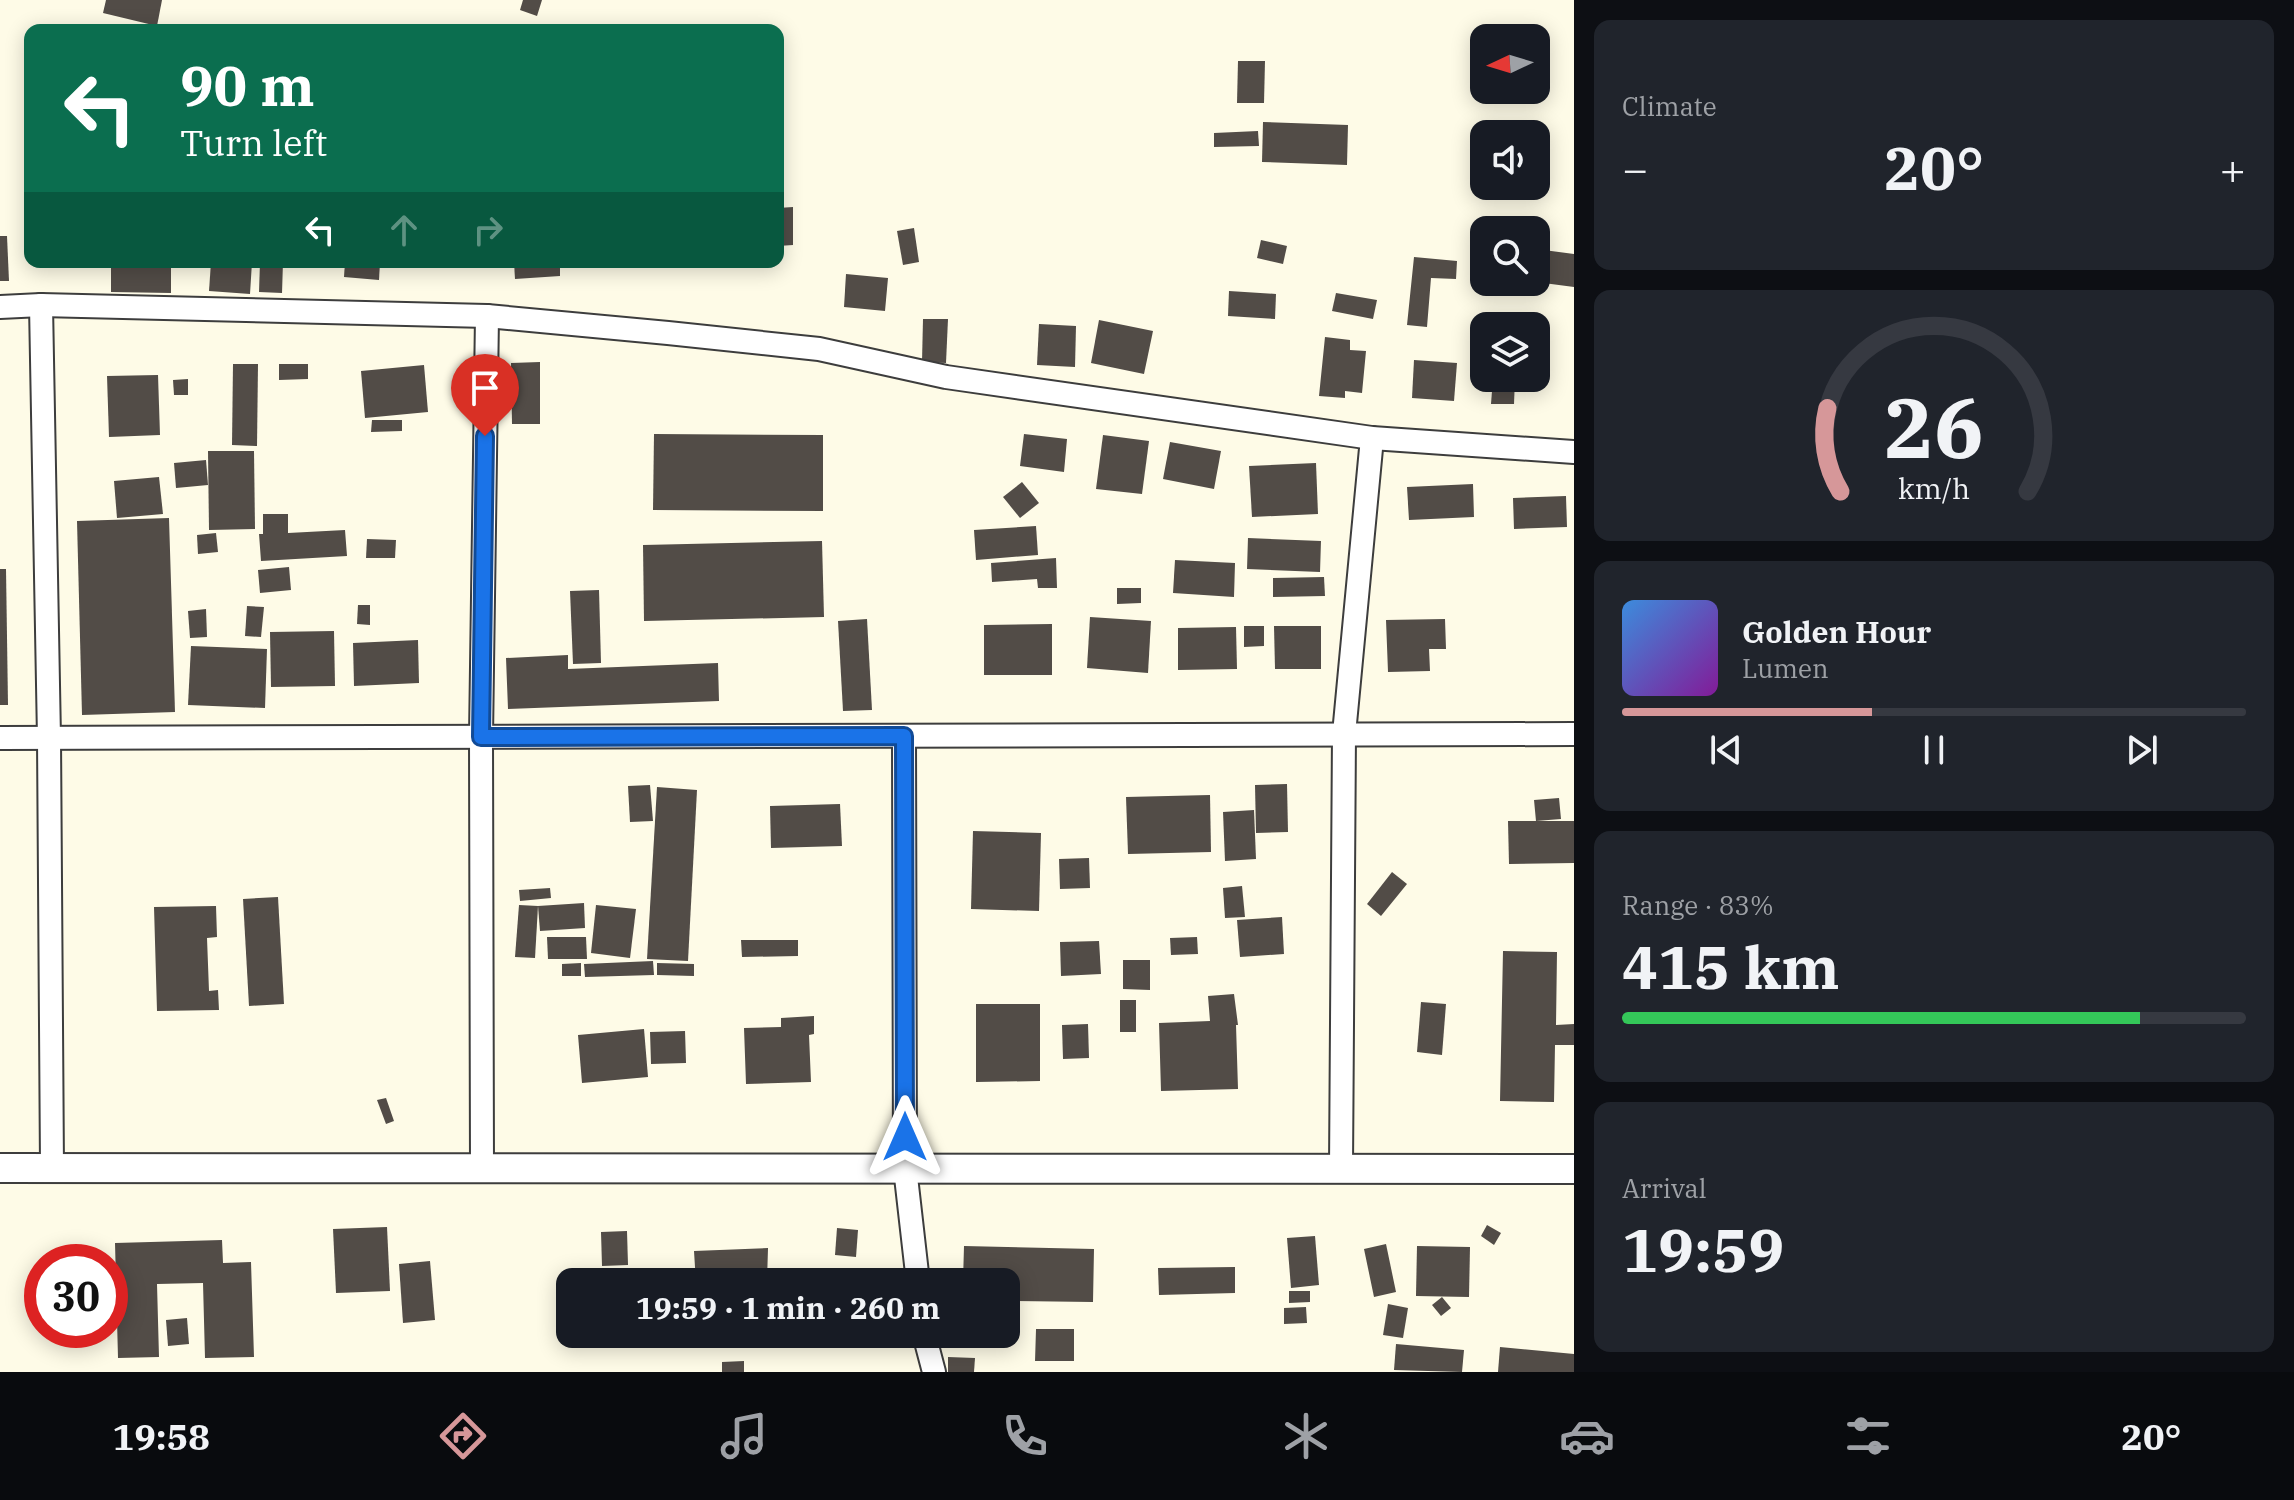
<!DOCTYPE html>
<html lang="en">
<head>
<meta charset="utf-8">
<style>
  :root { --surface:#171b24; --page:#20242c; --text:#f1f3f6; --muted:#9ea1a6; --line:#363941; --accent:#d69799 }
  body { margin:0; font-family:"IBM Plex Serif",serif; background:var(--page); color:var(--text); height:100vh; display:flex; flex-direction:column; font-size:30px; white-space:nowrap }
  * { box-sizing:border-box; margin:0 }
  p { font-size:26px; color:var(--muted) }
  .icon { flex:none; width:44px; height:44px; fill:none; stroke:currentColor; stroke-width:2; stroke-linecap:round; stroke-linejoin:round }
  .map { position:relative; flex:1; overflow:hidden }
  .sheet { display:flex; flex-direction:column; gap:20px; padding:20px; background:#0d0f14; width:720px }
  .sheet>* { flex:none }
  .hud { position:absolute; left:24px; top:24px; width:760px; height:244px; border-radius:16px; box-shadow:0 4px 20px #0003; background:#0b6e4f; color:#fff; overflow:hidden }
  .needle { width:52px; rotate:266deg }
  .tools { position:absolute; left:1470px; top:24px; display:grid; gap:16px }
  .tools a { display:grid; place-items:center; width:80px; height:80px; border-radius:16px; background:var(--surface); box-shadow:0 4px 20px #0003; font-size:40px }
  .speed { position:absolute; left:24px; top:1244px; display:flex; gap:16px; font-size:40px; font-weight:700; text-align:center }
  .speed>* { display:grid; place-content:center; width:104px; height:104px; border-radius:50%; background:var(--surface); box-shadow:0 4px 20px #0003; line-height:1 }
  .speed .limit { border:12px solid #d22; background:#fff; color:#111 }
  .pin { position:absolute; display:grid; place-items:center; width:68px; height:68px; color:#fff; margin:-82px -34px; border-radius:50% 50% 50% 0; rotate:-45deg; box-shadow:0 0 8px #0007 }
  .pin .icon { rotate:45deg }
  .me { position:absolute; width:88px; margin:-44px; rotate:0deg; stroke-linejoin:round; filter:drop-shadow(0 0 6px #0008) }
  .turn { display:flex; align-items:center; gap:28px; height:168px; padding:0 24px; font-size:36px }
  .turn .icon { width:104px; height:104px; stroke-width:2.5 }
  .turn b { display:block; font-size:56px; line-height:68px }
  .lanes { display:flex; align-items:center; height:76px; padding:0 24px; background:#0003; justify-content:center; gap:40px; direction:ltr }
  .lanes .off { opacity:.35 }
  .big { font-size:60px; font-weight:700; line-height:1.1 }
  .sheet .card { flex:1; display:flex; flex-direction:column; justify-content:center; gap:12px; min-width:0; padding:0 28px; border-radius:16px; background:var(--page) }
  .sheet .dial { align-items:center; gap:0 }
  .dial svg { height:208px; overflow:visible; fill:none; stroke:var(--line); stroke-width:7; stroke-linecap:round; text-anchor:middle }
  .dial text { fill:var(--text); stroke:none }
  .song { display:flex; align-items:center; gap:24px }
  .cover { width:96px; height:96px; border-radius:12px; background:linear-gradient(135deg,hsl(210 70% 55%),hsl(290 70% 35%)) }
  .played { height:8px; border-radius:4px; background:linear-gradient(90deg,var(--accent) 40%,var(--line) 40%) }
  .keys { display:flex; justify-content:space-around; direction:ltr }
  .heat { display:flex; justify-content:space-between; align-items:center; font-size:44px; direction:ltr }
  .charge { height:12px; border-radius:6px; background:linear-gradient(90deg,#34c759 83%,var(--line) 0) }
  .trip { position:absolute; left:556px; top:1268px; width:464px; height:80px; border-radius:16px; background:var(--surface); box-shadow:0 4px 20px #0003; font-weight:700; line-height:80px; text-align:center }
  .dock { display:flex; height:128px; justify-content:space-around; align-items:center; background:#090b0e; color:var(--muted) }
  .dock .icon { width:56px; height:56px }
  .dock .current { color:var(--accent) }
  .dock b { font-size:36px; color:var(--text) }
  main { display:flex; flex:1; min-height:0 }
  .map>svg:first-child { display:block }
  .building { fill:#524c47 }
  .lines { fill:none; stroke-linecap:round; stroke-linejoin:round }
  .minor-casing { stroke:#3d3d3d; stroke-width:26 }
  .tertiary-casing { stroke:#3d3d3d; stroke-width:32 }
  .minor { stroke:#fff; stroke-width:22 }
  .tertiary { stroke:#fff; stroke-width:28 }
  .route-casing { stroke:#114b97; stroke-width:20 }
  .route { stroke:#1a73e8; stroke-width:14 }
</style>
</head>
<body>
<main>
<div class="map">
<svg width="1574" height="1372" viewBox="0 0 1574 1372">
  <rect width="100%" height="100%" fill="#fefbe7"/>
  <g class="building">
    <path d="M106,0H162L157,26L103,13Z"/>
    <path d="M523,0H542L537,16L520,10Z"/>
    <path d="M1238,61H1265L1264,103H1237Z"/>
    <path d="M1263,122L1348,125L1347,165L1262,162Z"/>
    <path d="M1258,131L1259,146L1214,147V133Z"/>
    <path d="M793,207V245L778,246V208Z"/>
    <path d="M914,228L919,262L903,265L897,231Z"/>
    <path d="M0,236H7L9,281H0Z"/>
    <path d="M1261,240L1287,246L1283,264L1257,258Z"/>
    <path d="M1536,249L1574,254V287L1536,282Z"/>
    <path d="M1414,257L1457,261L1456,279L1431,278L1427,327L1407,325Z"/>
    <path d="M111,262H171V293L111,292Z"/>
    <path d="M211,262H252L250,294L209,291Z"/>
    <path d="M260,262H283L282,293L259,292Z"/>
    <path d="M345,262H380L379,280L344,277Z"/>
    <path d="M514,262H560V276L515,279Z"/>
    <path d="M846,274L888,278L885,311L844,307Z"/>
    <path d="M1229,291L1276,294L1275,319L1228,316Z"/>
    <path d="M1336,293L1377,300L1373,319L1332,311Z"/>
    <path d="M923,319H948L946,363L922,362Z"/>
    <path d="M1099,320L1153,331L1144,374L1091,363Z"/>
    <path d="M1039,324L1076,326L1075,367L1037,365Z"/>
    <path d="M1325,337L1350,340V350L1366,351L1362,393L1345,391V398L1319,396Z"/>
    <path d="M1414,360L1457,363L1454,401L1412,398Z"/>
    <path d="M540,362V424H512L511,363Z"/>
    <path d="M233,364H258L257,446L232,445Z"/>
    <path d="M279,364H308V379L279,380Z"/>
    <path d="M424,365L428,412L365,418L361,371Z"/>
    <path d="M158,375L160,435L109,437L107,376Z"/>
    <path d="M1493,378H1515L1514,404H1491Z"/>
    <path d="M188,379V395H174L173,380Z"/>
    <path d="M372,420H402V431L371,432Z"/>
    <path d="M654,434L823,435V511L653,510Z"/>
    <path d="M1024,434L1067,439L1064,472L1020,466Z"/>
    <path d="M1103,435L1149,441L1142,494L1096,489Z"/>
    <path d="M1170,442L1221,451L1214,489L1163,479Z"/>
    <path d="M208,451H254L255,529L209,530Z"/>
    <path d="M206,460L208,485L176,488L174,463Z"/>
    <path d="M1316,463L1318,514L1252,517L1249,466Z"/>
    <path d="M159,477L163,514L117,518L114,481Z"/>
    <path d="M1022,482L1039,503L1020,518L1003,497Z"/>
    <path d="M1473,484L1474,517L1409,520L1407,487Z"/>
    <path d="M1566,496L1567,527L1514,529L1513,498Z"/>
    <path d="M263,514H288V533L345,530L347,556L261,561L259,534H263Z"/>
    <path d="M169,518L175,712L82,715L77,521Z"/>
    <path d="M1036,526L1038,555L976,560L974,530Z"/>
    <path d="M216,533L218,552L198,554L197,535Z"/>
    <path d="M1248,538L1321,541L1320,572L1247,569Z"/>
    <path d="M367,539L396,540L395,558H366Z"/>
    <path d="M822,541L824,617L644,621L643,545Z"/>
    <path d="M1056,558L1057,588H1038L1037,579L992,582L991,563Z"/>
    <path d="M1175,560L1235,563L1234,597L1173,593Z"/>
    <path d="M289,567L291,590L260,593L258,570Z"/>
    <path d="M0,569H6L8,705H0Z"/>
    <path d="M1324,577L1325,596L1273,597V578Z"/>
    <path d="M1117,588H1141V603L1117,604Z"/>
    <path d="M599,590L601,663L573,664L570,591Z"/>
    <path d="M358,605H370V625L357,624Z"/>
    <path d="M247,606L264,607L261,637L245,636Z"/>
    <path d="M206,609L207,637L190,638L188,611Z"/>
    <path d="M1090,617L1151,621L1148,673L1087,668Z"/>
    <path d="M867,619L872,710L843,711L838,621Z"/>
    <path d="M1445,619L1446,649H1429L1430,671L1388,672L1386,620Z"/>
    <path d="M1052,624V675H984V625Z"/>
    <path d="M1244,626H1264V646L1244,647Z"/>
    <path d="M1274,626H1321V669H1275Z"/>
    <path d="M1236,627L1237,669L1178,670V628Z"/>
    <path d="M334,631L335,686L271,687L270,632Z"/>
    <path d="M418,640L419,683L354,686L353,643Z"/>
    <path d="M191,646L267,649L265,708L188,705Z"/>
    <path d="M568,655V669L718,663L719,701L508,709L506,658Z"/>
    <path d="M1287,784L1288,832L1256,833L1255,785Z"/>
    <path d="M650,785L653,821L630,822L628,786Z"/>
    <path d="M657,787L697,790L688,961L647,959Z"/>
    <path d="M1210,795L1211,852L1128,854L1126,797Z"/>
    <path d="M1559,798L1561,819L1536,821L1534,800Z"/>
    <path d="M840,804L842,846L771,848L770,806Z"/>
    <path d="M1254,810L1256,859L1225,861L1223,812Z"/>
    <path d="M1508,821H1574V863L1509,864Z"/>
    <path d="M973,831L1041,833L1039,911L971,909Z"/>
    <path d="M1089,858L1090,888L1060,889L1059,859Z"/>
    <path d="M1392,872L1407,884L1381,916L1367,904Z"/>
    <path d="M1242,886L1245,917L1225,918L1223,888Z"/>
    <path d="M550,888L551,898L520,901L519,890Z"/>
    <path d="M278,897L284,1004L249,1006L243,899Z"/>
    <path d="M584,903L585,928L540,931L538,906Z"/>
    <path d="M519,905L538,906L535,958L515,957Z"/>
    <path d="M596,905L636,909L630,958L591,953Z"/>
    <path d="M216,906L217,937L207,938L209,991L218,990L219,1010L157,1011L154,907Z"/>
    <path d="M1282,917L1284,954L1240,957L1237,920Z"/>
    <path d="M547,937H586L587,959H548Z"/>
    <path d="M1197,937L1198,954L1171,955L1170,938Z"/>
    <path d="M741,940H798V956L742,957Z"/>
    <path d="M1099,941L1101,974L1061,976L1060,942Z"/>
    <path d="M1503,951L1557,952L1556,1025L1574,1024V1045H1555L1554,1102L1500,1101Z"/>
    <path d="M1123,960H1150V990L1123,989Z"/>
    <path d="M653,961L654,975L585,977L584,964Z"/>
    <path d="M581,963V976H562V964Z"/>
    <path d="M657,963L694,964V976L657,975Z"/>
    <path d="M1234,994L1238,1025H1236L1238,1089L1161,1091L1159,1023L1210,1021L1208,996Z"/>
    <rect x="1120" y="1000" width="16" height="32"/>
    <path d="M1421,1002L1446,1004L1442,1055L1417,1052Z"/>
    <path d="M976,1004H1040V1081L976,1082Z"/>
    <path d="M814,1016V1034L809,1035L811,1082L746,1084L744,1028L781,1027V1018Z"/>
    <path d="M1088,1024L1089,1058L1063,1059L1062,1025Z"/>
    <path d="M644,1029L648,1077L582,1083L578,1035Z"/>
    <path d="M685,1031L686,1063L651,1064L650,1032Z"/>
    <path d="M386,1098L394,1121L386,1124L377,1100Z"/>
    <path d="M1487,1225L1501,1233L1494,1245L1481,1236Z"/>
    <path d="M387,1227L390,1291L336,1293L333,1229Z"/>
    <path d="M837,1228L858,1230L856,1257L835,1255Z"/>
    <path d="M627,1231L628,1265L602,1266L601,1232Z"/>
    <path d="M1315,1236L1319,1285L1291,1288L1287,1238Z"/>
    <path d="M222,1240L223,1263L251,1262L254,1357L205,1358L203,1283L157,1284L159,1357L118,1358L115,1243Z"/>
    <path d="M1386,1244L1396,1292L1374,1297L1364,1249Z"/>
    <path d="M964,1246L1094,1249L1093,1302L1006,1301V1282H963Z"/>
    <path d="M1417,1246L1470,1247L1469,1297L1416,1296Z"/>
    <path d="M768,1248L767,1282H696L694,1251Z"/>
    <path d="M430,1261L435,1320L403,1323L399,1264Z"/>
    <path d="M1235,1267V1293L1159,1295L1158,1268Z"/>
    <path d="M1289,1291H1310V1302L1289,1303Z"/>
    <path d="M1442,1297L1451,1308L1441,1316L1432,1305Z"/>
    <path d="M1388,1304L1408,1308L1403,1338L1383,1335Z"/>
    <path d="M1306,1307L1307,1323L1284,1324V1308Z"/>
    <path d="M187,1318L189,1344L168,1346L166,1320Z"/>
    <path d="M1036,1329H1074V1361H1035Z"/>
    <rect x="700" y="1334" width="19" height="10"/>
    <path d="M1396,1344L1464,1350L1462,1372L1394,1370Z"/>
    <path d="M1500,1347L1574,1354V1372H1498Z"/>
    <path d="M948,1357L975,1358L974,1372H948Z"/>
    <path d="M744,1361V1372H722V1362Z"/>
  </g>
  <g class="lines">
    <g class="minor-casing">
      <g id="minor">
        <path d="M41,305L49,738L52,1168"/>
        <path d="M0,307L41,305L487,316L668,333L819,349L946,377L1372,438L1574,452"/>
        <path d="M904,736L905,1168L918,1282"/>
        <path d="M0,738L1574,734"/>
        <path d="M482,1168L481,737L487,316"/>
        <path d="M1341,1168L1344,734L1372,438"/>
        <path d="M924,1334L934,1372"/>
      </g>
    </g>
    <g class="tertiary-casing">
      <path id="tertiary" d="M0,1168L1574,1169"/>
    </g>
    <use href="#minor" class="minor"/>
    <use href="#tertiary" class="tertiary"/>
  </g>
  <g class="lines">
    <g class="route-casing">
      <path id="route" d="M485,436L481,737L904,736L905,1137"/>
    </g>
    <use href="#route" class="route"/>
  </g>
</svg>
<div class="tools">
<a><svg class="needle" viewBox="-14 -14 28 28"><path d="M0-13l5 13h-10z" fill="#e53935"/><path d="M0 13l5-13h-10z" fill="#9ea1a6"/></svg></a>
<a><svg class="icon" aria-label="sound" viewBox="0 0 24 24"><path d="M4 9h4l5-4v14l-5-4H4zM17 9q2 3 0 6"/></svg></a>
<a><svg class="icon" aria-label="search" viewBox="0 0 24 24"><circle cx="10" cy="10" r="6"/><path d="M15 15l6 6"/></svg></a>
<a><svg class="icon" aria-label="layers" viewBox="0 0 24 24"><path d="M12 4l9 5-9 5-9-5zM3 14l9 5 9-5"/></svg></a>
</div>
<div class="speed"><div class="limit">30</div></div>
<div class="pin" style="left:485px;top:436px;background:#d93025"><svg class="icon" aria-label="arrive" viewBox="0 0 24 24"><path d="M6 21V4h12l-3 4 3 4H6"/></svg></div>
<svg class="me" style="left:905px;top:1137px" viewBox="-20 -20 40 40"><path d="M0-17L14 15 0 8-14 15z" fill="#1a73e8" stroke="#fff" stroke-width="4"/></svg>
<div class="trip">19:59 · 1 min · 260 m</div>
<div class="hud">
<div class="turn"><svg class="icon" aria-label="left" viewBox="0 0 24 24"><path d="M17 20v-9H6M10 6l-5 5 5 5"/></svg><div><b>90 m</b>Turn left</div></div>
<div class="lanes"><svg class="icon" aria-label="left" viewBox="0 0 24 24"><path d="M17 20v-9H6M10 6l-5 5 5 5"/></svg><svg class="icon off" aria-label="ahead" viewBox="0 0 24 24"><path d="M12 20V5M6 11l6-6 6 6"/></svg><svg class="icon off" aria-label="right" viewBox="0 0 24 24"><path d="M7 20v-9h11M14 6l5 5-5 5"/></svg></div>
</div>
</div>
<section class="sheet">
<div class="card"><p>Climate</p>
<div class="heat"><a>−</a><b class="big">20°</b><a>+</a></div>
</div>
<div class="card dial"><svg viewBox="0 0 100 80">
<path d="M14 69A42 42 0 1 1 86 69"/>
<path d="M14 69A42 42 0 0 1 9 37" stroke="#d69799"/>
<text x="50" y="56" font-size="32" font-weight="700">26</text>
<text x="50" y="72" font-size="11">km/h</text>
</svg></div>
<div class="card">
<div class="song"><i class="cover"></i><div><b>Golden Hour</b><p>Lumen</p></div></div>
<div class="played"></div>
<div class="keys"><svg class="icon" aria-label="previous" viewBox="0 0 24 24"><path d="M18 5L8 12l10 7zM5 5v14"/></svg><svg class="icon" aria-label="pause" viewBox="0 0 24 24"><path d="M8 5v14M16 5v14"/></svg><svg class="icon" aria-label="next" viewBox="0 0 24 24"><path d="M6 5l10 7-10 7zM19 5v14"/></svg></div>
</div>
<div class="card"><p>Range · 83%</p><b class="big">415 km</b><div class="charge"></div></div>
<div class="card"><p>Arrival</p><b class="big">19:59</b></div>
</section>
</main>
<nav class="dock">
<b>19:58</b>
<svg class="icon current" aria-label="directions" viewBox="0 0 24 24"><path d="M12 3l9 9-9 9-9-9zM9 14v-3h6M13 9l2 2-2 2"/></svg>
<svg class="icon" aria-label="music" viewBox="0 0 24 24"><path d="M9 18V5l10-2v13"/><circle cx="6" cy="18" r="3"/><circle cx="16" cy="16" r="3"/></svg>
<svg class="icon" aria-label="phone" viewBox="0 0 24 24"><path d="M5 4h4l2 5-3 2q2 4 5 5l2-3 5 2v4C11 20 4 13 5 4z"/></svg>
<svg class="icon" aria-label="climate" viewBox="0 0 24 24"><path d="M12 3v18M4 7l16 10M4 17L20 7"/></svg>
<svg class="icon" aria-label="car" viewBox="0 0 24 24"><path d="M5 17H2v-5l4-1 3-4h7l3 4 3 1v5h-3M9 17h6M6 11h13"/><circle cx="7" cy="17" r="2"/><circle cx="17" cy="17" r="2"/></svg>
<svg class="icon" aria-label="filters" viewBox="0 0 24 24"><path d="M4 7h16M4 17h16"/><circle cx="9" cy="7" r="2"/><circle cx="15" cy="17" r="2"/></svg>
<b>20°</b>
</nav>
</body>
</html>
